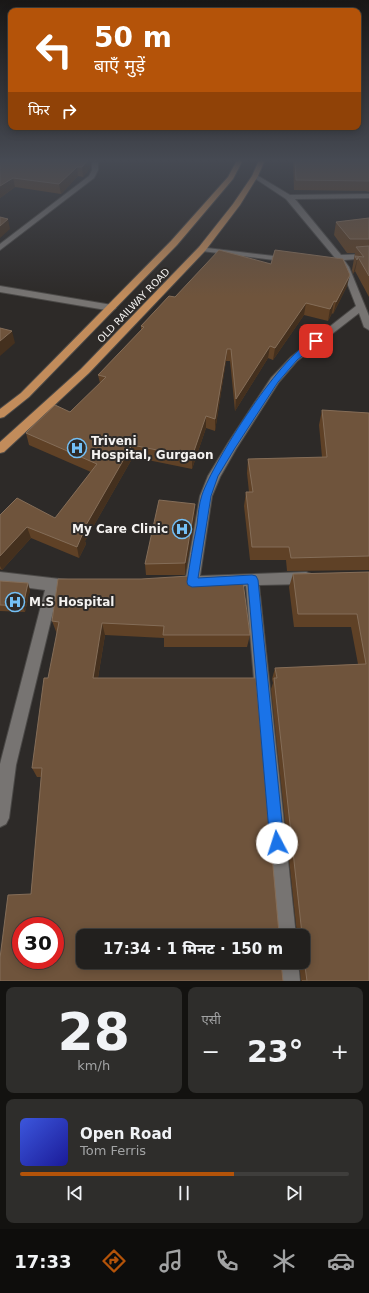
<!DOCTYPE html>
<html lang="hi">
<head>
<meta charset="utf-8">
<style>
  :root { --surface:#22201e; --page:#2e2d2b; --text:#f1f3f6; --muted:#a2a3a4; --line:#3f3e3c; --accent:#b45309 }
  body { margin:0; font-family:"DejaVu Sans","Noto Sans Devanagari",sans-serif; background:var(--page); color:var(--text); height:100vh; display:flex; flex-direction:column; font-size:15px; white-space:nowrap }
  * { box-sizing:border-box; margin:0 }
  p { font-size:13px; color:var(--muted) }
  .icon { flex:none; width:22px; height:22px; fill:none; stroke:currentColor; stroke-width:2; stroke-linecap:round; stroke-linejoin:round }
  .map { position:relative; height:981px; overflow:hidden }
  .sheet { display:flex; flex-direction:column; gap:6px; padding:6px; background:#131210; flex:1 }
  .sheet>* { flex:none }
  .hud { position:absolute; left:8px; top:8px; width:353px; height:122px; border-radius:8px; box-shadow:0 2px 10px #0003,0 0 0 1px var(--line); background:#b45309; color:#fff; overflow:hidden }
  .speed { position:absolute; left:12px; top:917px; display:flex; gap:8px; font-size:20px; font-weight:700; text-align:center }
  .speed>* { display:grid; place-content:center; width:52px; height:52px; border-radius:50%; background:var(--surface); box-shadow:0 2px 10px #0003,0 0 0 1px var(--line); line-height:1 }
  .speed .limit { border:6px solid #d22; background:#fff; color:#111 }
  .pin { position:absolute; display:grid; place-items:center; width:34px; height:34px; color:#fff; margin:-17px; border-radius:8px; box-shadow:0 2px 6px #0006 }
  .me { position:absolute; width:44px; margin:-22px; rotate:355deg; stroke-linejoin:round; filter:drop-shadow(0 0 3px #0008) }
  .turn { display:flex; align-items:center; gap:14px; height:84px; padding:0 20px; font-size:18px }
  .turn .icon { width:52px; height:52px; stroke-width:2.5 }
  .turn b { display:block; font-size:28px; line-height:34px }
  .then { display:flex; align-items:center; height:38px; padding:0 20px; background:#0003; gap:8px; font-size:15px }
  .big { font-size:30px; font-weight:800; line-height:1.1 }
  .sheet .widget { flex:1; display:flex; flex-direction:column; justify-content:center; gap:6px; min-width:0; padding:0 14px; border-radius:8px; background:var(--page) }
  .sheet .dial { align-items:center; gap:0 }
  .dial b { font-size:52px; line-height:1 }
  .song { display:flex; align-items:center; gap:12px }
  .cover { width:48px; height:48px; border-radius:6px; background:linear-gradient(135deg,hsl(230 70% 55%),hsl(240 70% 35%)) }
  .played { height:4px; border-radius:2px; background:linear-gradient(90deg,var(--accent) 65%,var(--line) 65%) }
  .keys { display:flex; justify-content:space-around; direction:ltr }
  .heat { display:flex; justify-content:space-between; align-items:center; font-size:22px; direction:ltr }
  .sheet .tiles { flex:1; display:grid; gap:6px; grid-template-columns:1fr 1fr }
  .widget:last-child { grid-column:span 2 }
  .trip { position:absolute; left:76px; top:929px; width:234px; height:40px; border-radius:8px; background:var(--surface); box-shadow:0 2px 10px #0003,0 0 0 1px var(--line); font-weight:800; line-height:40px; text-align:center }
  .tab-bar { display:flex; height:64px; justify-content:space-around; align-items:center; background:#0e0d0c; color:var(--muted) }
  .tab-bar .icon { width:28px; height:28px }
  .tab-bar .selected { color:var(--accent) }
  .tab-bar b { font-size:18px; color:var(--text) }
  .map>svg:first-child { display:block }
  .lines { fill:none; stroke-linecap:round; stroke-linejoin:round }
  .minor-casing { stroke:#4b4947; stroke-width:2 }
  .major-casing { stroke:#4b4947; stroke-width:2 }
  .minor { fill:#777472; fill-rule:evenodd }
  .major { fill:#c28c5b; fill-rule:evenodd }
  .wall { fill:#5f4126 }
  .shaded-wall { fill:#44301e }
  .building { fill:#6f543c; stroke:#846d58; fill-rule:evenodd }
  .route { fill:#1a73e8; stroke:#114b97 }
  .labels { text-anchor:middle; stroke-width:4; stroke-linejoin:round; paint-order:stroke }
  .far-street-label { font-size:10px; fill:#f4f2f0; stroke:#2d2a28 }
  .poi-label { font-size:12px; font-weight:bold; fill:#f4f2f0; stroke:#2d2a28; text-anchor:start }
</style>
</head>
<body>
<div class="map">
<svg width="369" height="981" viewBox="0 0 369 981">
  <rect width="100%" height="100%" fill="#2d2a28"/>
  <g class="lines">
    <g class="minor-casing">
      <g id="minor">
        <path d="M92,160H98V170L94,178L0,250V244L89,176L92,170Z"/>
        <path d="M255,174L290,195L369,194V198L295,199L341,255L369,254V258L344,260L349,267L369,316V330L364,327L359,313L297,361L279,382L236,449L220,477L212,496L200,576L306,572L311,574L313,578L311,582L306,584L259,585L296,936H276L246,586L192,588L187,586L185,582L200,496L208,476L228,443L271,378L291,357L356,306L341,267L336,259L286,199L253,177L252,176Z"/>
        <path d="M199,247L290,258L294,260L290,262L202,251H199Z"/>
        <path d="M0,286L112,305L116,308L112,311L0,292Z"/>
        <path d="M0,572L77,581L79,585L77,589L72,591H58L16,765L9,818L6,824L0,827V764L45,590L0,584Z"/>
        <path d="M278,962H298L300,981H280Z"/>
      </g>
    </g>
    <g class="major-casing">
      <g id="major">
        <path d="M237,160H243L233,179L177,245L29,397L4,417L0,418V409L21,393L171,241L228,177Z"/>
        <path d="M259,160H265L258,176L240,205L205,251L89,373L4,452L0,453V442L81,369L199,247L233,204L252,176Z"/>
      </g>
    </g>
    <use href="#minor" class="minor"/>
    <use href="#major" class="major"/>
  </g>
  <g class="wall">
    <path d="M0,160L90,168L83,177L78,176L61,194L15,187L0,198Z"/>
    <path d="M293,160H369V192L366,191L294,190Z"/>
    <path d="M369,218V297L355,271L353,274L352,270L355,253H347L334,235L336,222Z"/>
    <path d="M347,286L333,314L332,313L328,321L304,315L273,360L268,358L235,411L230,361H226L215,431L206,428L192,469L133,457L85,541L86,544L79,558L31,538L2,570L0,569V515L55,518L91,472L29,445L26,433L70,412L100,383L98,375L141,330V326L175,297Z"/>
    <path d="M322,410L369,413V570L287,571L286,560H250L244,506L246,492H249L247,473L248,459L322,457L319,425Z"/>
    <path d="M195,504V516L185,575H146L145,564Z"/>
    <path d="M369,572V981H301L299,962H303V936H83L31,894L41,777H37L32,768L57,634L52,621L189,581L250,635L247,647H164V638L105,635L98,678L279,933L280,934H297L271,689L273,683L272,679L275,668L358,664L351,627H294L289,587L293,574Z"/>
    <path d="M0,581L30,590L25,612L0,611Z"/>
  </g>
  <g class="shaded-wall">
    <path d="M88,160H91L90,168L83,177L82,167Z"/>
    <path d="M77,167L78,176L61,194L59,184Z"/>
    <path d="M13,178L15,187L0,198V186Z"/>
    <path d="M8,219L10,229L0,238V226Z"/>
    <path d="M358,257L355,271L353,274L357,260Z"/>
    <path d="M350,275L347,286L333,314L336,302Z"/>
    <path d="M334,301L332,313L328,321L330,309Z"/>
    <path d="M306,303L304,315L273,360L275,348Z"/>
    <path d="M12,331L15,343L0,356V341Z"/>
    <path d="M270,346L268,358L235,411L236,399Z"/>
    <path d="M227,349L226,361L215,431V419Z"/>
    <path d="M206,416V428L192,469V457Z"/>
    <path d="M132,445L133,457L85,541L86,544L79,558L77,547L82,532Z"/>
    <path d="M195,504V516L185,575V563Z"/>
    <path d="M27,527L31,538L2,570L0,566V556Z"/>
    <path d="M28,583L30,590L25,612L23,606Z"/>
    <path d="M102,623L105,635L96,689L93,678Z"/>
  </g>
  <g class="building">
    <path d="M0,160H88L82,167H77L59,184L13,178L0,186Z"/>
    <path d="M295,160H369V181L296,180Z"/>
    <path d="M0,217L8,219L0,226Z"/>
    <path d="M369,218V239H350L336,222Z"/>
    <path d="M369,246V276L358,257L357,260L355,256L364,257L356,247Z"/>
    <path d="M219,250L271,264L275,250L343,259L350,275L336,302L334,301L330,309L306,303L275,348L270,346L236,399L231,349H227L215,419L206,416L192,457L132,445L82,532L83,533L77,547L27,527L0,556V515L17,498L55,518L97,464L26,433L55,405L70,412L106,377L98,375L144,327L141,326L169,296L175,297Z"/>
    <path d="M0,328L12,331L0,341Z"/>
    <path d="M322,410L369,413V556L291,558L289,547H252L246,492H253L248,459L327,457Z"/>
    <path d="M159,500L195,504L185,563L145,564Z"/>
    <path d="M369,572V981H302H307L304,959H303V936H83V962H281L283,981H0V958L8,895L31,894L42,768H32L44,678H48L59,622L52,621L58,579H141L189,576L188,581L243,582L250,635H163L164,626L102,623L93,678H256L279,933L280,934H302L274,678H277L275,668L366,664L357,614H298L293,574ZM21,926H55V960H21Z"/>
    <path d="M0,581L28,583L23,606L0,605Z"/>
  </g>
  <linearGradient id="sky" x2="0" y2="1"><stop stop-color="#191716"/><stop offset="0.54" stop-color="#464a53"/><stop offset="1" stop-color="#464a53" stop-opacity="0"/></linearGradient>
  <rect width="369" height="297" fill="url(#sky)"/>
  <path class="route" d="M316,339L319,340V343L297,360L278,382L235,448L218,476L211,496L198,578L252,575L256,576L258,580L284,843L282,848L277,850L272,848L270,843L248,584L192,587L188,585L187,582C190,563 193,544 197,525C198,515 199,504 202,495C213,462 284,349 316,339Z"/>
  <defs>
    <g id="hospital-ring" transform="scale(1)"><circle r="9.5" fill="#2d2a28" stroke="#74c0f6" stroke-width="1.5"/><path d="M-5-5h3v3.5h4V-5h3V5h-3V1.5h-4V5h-3Z" fill="#74c0f6"/></g>
  </defs>
  <g fill-rule="evenodd">
    <use href="#hospital-ring" x="77" y="448"/>
    <use href="#hospital-ring" x="182" y="529"/>
    <use href="#hospital-ring" x="15" y="602"/>
  </g>
  <g class="labels">
    <g class="far-street-label">
      <text transform="translate(133 305) rotate(-46)" y="4">OLD RAILWAY ROAD</text>
    </g>
    <g class="poi-label">
      <text x="91" y="445">Triveni<tspan x="91" dy="14">Hospital, Gurgaon</tspan></text>
      <text x="168" y="533" text-anchor="end">My Care Clinic</text>
      <text x="29" y="606">M.S Hospital</text>
    </g>
  </g>
</svg>
<div class="speed"><div class="limit">30</div></div>
<div class="pin" style="left:316px;top:341px;background:#d93025"><svg class="icon" aria-label="arrive" viewBox="0 0 24 24"><path d="M6 21V4h12l-3 4 3 4H6"/></svg></div>
<svg class="me" style="left:277px;top:843px" viewBox="-20 -20 40 40"><circle r="19" fill="#fff"/><path d="M0-13L10 11 0 6-10 11z" fill="#1a73e8"/></svg>
<div class="trip">17:34 · 1 मिनट · 150 m</div>
<div class="hud">
<div class="turn"><svg class="icon" aria-label="left" viewBox="0 0 24 24"><path d="M17 20v-9H6M10 6l-5 5 5 5"/></svg><div><b>50 m</b>बाएँ मुड़ें</div></div>
<div class="then">फिर<svg class="icon" aria-label="right" viewBox="0 0 24 24"><path d="M7 20v-9h11M14 6l5 5-5 5"/></svg></div>
</div>
</div>
<section class="sheet">
<div class="tiles">
<div class="widget dial"><b>28</b><p>km/h</p></div>
<div class="widget"><p>एसी</p>
<div class="heat"><a>−</a><b class="big">23°</b><a>+</a></div>
</div>
<div class="widget">
<div class="song"><i class="cover"></i><div><b>Open Road</b><p>Tom Ferris</p></div></div>
<div class="played"></div>
<div class="keys"><svg class="icon" aria-label="previous" viewBox="0 0 24 24"><path d="M18 5L8 12l10 7zM5 5v14"/></svg><svg class="icon" aria-label="pause" viewBox="0 0 24 24"><path d="M8 5v14M16 5v14"/></svg><svg class="icon" aria-label="next" viewBox="0 0 24 24"><path d="M6 5l10 7-10 7zM19 5v14"/></svg></div>
</div>
</div>
</section>
<nav class="tab-bar">
<b>17:33</b>
<svg class="icon selected" aria-label="directions" viewBox="0 0 24 24"><path d="M12 3l9 9-9 9-9-9zM9 14v-3h6M13 9l2 2-2 2"/></svg>
<svg class="icon" aria-label="music" viewBox="0 0 24 24"><path d="M9 18V5l10-2v13"/><circle cx="6" cy="18" r="3"/><circle cx="16" cy="16" r="3"/></svg>
<svg class="icon" aria-label="phone" viewBox="0 0 24 24"><path d="M5 4h4l2 5-3 2q2 4 5 5l2-3 5 2v4C11 20 4 13 5 4z"/></svg>
<svg class="icon" aria-label="climate" viewBox="0 0 24 24"><path d="M12 3v18M4 7l16 10M4 17L20 7"/></svg>
<svg class="icon" aria-label="car" viewBox="0 0 24 24"><path d="M5 17H2v-5l4-1 3-4h7l3 4 3 1v5h-3M9 17h6M6 11h13"/><circle cx="7" cy="17" r="2"/><circle cx="17" cy="17" r="2"/></svg>
</nav>
</body>
</html>
